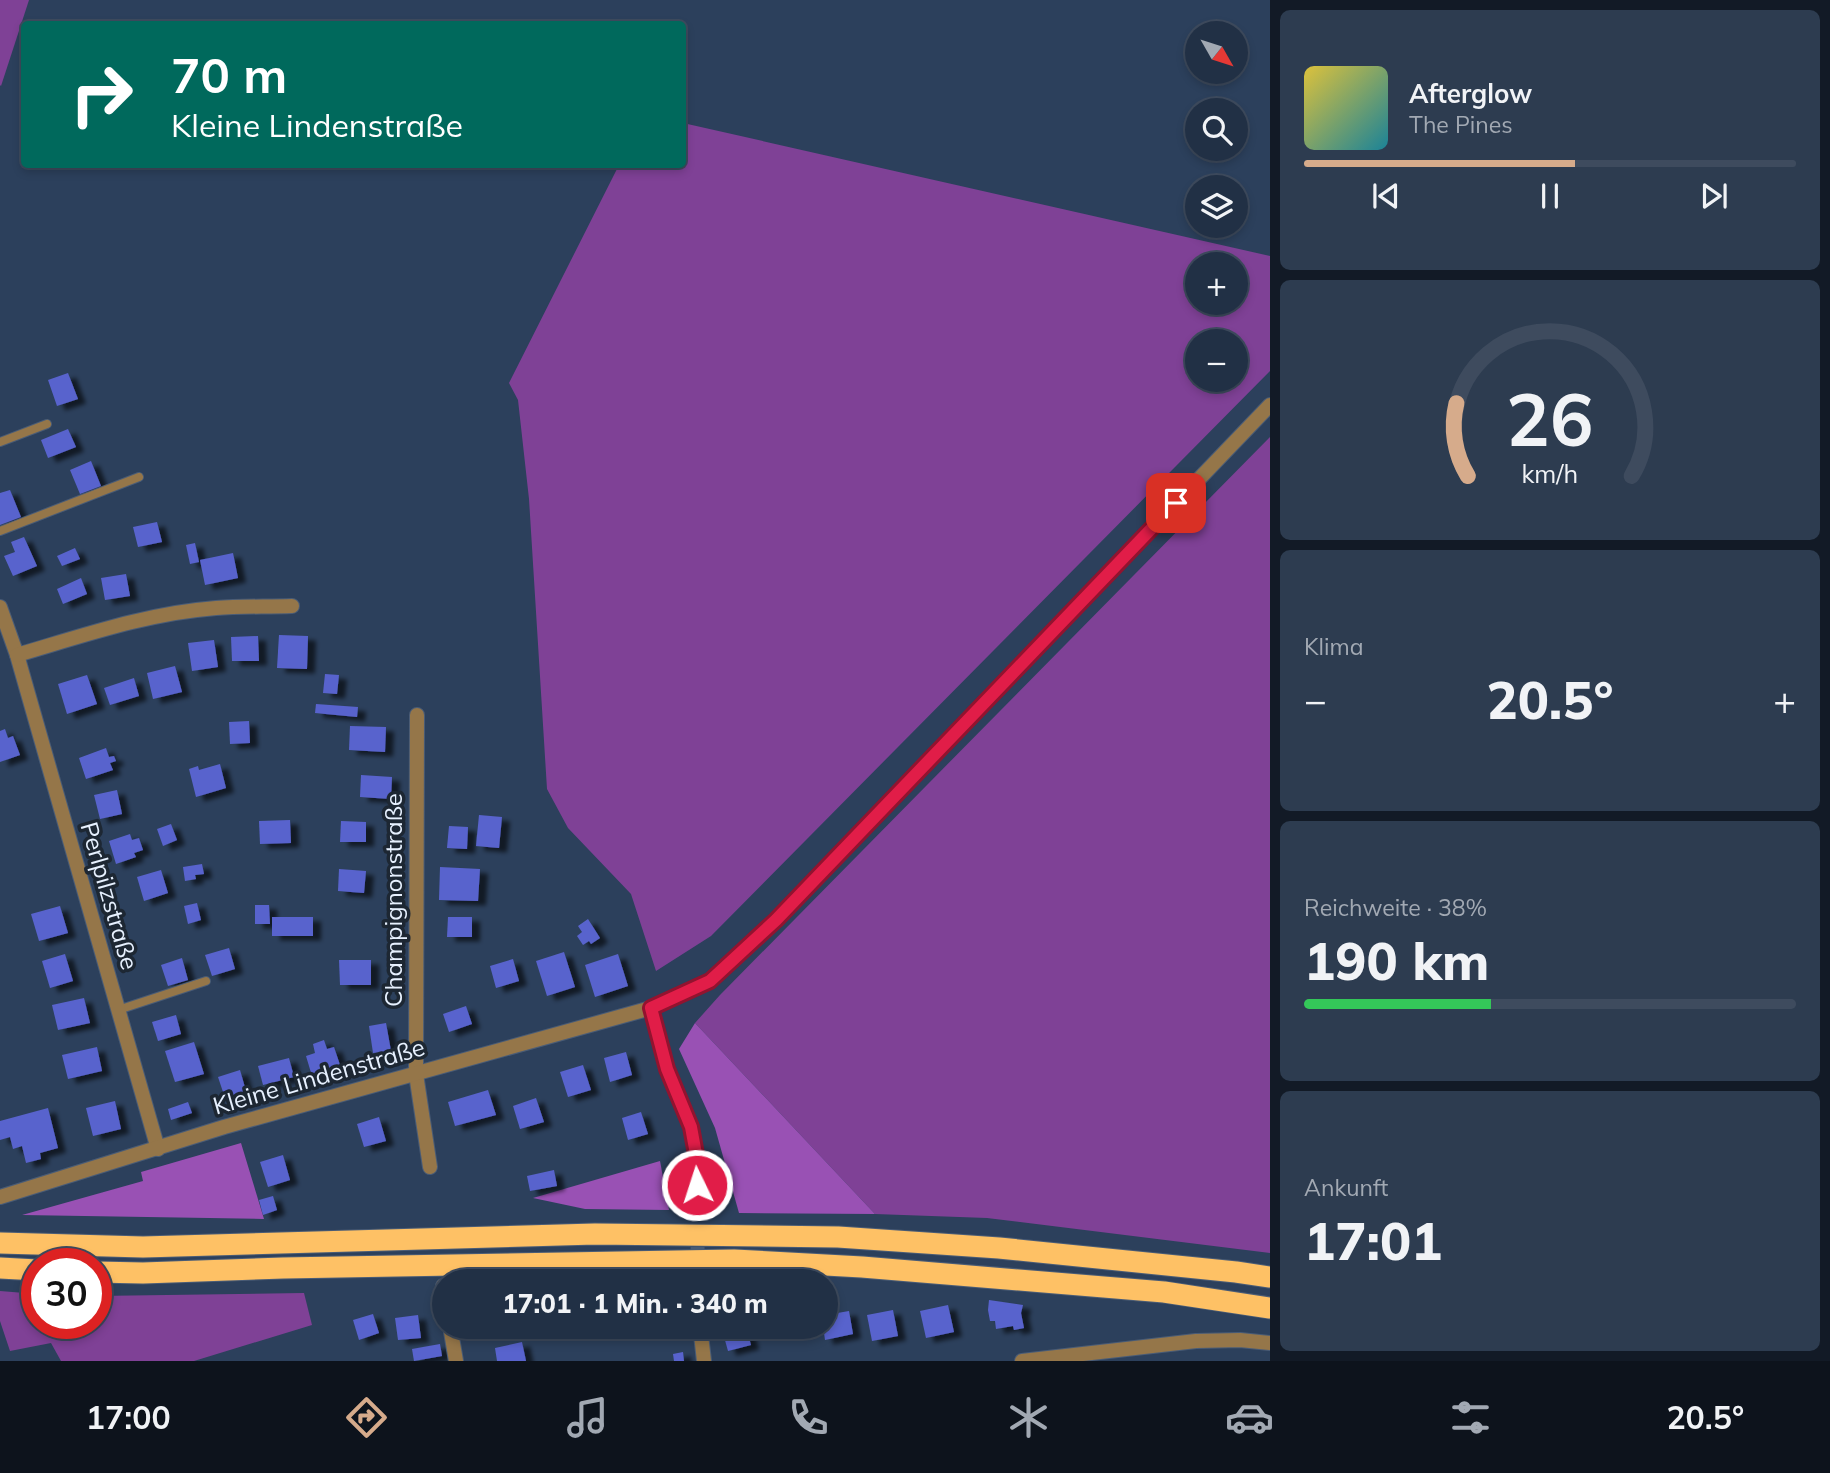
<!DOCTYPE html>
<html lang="de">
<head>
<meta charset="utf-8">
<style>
  :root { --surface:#213045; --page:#2d3c50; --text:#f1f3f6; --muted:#a2a9b3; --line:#3e4b5e; --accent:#d6ab8b }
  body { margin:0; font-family:Mulish,sans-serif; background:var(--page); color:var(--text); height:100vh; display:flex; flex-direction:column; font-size:26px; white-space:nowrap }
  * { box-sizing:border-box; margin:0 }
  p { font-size:23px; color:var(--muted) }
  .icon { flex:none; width:38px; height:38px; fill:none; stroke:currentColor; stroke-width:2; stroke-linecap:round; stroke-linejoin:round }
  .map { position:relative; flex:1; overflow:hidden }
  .panel { display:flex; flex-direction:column; gap:10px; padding:10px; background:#121a26; width:560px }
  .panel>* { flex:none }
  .hud { position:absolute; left:21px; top:21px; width:665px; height:147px; border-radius:7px; box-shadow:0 4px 10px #0003,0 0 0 2px var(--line); background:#00695c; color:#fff; overflow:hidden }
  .needle { width:46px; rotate:129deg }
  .buttons { position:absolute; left:1185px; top:21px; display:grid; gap:14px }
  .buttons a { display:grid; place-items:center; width:63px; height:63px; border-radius:50%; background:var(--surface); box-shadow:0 4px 10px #0003,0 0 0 2px var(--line); font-size:35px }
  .speed { position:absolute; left:21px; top:1248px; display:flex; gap:14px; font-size:35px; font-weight:700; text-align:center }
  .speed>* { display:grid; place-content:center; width:91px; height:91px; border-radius:50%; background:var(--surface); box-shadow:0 4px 10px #0003,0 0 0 2px var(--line); line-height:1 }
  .speed .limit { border:10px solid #d22; background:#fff; color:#111 }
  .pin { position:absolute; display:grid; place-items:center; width:60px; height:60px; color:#fff; margin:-30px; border-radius:14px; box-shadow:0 4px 10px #0006 }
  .me { position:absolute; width:77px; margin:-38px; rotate:356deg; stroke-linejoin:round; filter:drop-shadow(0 0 5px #0008) }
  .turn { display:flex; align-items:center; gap:24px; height:147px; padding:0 35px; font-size:32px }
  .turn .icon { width:91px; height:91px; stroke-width:2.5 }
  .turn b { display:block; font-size:49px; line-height:60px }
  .big { font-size:52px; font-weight:800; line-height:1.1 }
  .panel .tile { flex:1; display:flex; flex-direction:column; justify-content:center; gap:10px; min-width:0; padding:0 24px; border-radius:10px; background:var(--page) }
  .panel .dial { align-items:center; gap:0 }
  .dial svg { height:182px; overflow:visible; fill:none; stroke:var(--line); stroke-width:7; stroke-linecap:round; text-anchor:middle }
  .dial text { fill:var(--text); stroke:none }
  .song { display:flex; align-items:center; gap:21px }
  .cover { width:84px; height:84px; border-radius:10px; background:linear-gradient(135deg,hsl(50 70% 55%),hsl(190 70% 35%)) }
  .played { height:7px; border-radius:4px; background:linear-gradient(90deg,var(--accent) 55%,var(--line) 55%) }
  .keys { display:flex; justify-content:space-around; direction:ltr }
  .heat { display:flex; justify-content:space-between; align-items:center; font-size:38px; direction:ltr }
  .charge { height:10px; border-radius:5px; background:linear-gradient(90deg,#34c759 38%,var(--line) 0) }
  .trip { position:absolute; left:432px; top:1269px; width:406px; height:70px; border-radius:35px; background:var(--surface); box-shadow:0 4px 10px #0003,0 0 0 2px var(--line); font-weight:800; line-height:70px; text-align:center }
  .tab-bar { display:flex; height:112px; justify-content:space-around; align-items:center; background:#0d131c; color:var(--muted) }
  .tab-bar .icon { width:49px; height:49px }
  .tab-bar .on { color:var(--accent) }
  .tab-bar b { font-size:32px; color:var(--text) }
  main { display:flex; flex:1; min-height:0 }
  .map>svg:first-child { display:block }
  .green { fill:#7f4196; fill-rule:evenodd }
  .forest { fill:#9951b4 }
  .building { fill:#5963cd; filter:url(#shadow) }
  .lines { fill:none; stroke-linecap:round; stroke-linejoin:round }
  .minor-tunnel { stroke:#485b74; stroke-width:14; stroke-dasharray:14 7; stroke-linecap:butt }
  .service-casing { stroke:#4a5c76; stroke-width:10 }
  .minor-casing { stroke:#4a5c76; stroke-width:16 }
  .motorway-casing { stroke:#4a5c76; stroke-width:23 }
  .service { stroke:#957649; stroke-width:8 }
  .minor { stroke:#957649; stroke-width:14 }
  .motorway { stroke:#fec165; stroke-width:21 }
  .route-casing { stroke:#92132f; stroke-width:18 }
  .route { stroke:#e11d48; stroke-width:12 }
  .labels { text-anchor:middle; stroke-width:7; stroke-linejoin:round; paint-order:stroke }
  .street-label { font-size:24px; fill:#e7f1ff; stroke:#1d2733 }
</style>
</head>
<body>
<main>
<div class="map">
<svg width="1270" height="1361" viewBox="0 0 1270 1361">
  <defs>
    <filter id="shadow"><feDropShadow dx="8" dy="4.5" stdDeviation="2" flood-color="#0009"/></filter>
  </defs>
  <rect width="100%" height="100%" fill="#2c405c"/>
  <g class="green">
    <path d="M0,0H29L1,86L0,85Z"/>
    <path d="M683,123L1270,256V371L711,936L656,971L631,894L568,828L547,789L529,499L518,400L509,383L619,165L682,164ZM1197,264H1236V303H1197ZM1197,341H1236V380H1197Z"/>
    <path d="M1270,437V1253L987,1218L875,1214L695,1023L720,995Z"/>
    <path d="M0,1291L37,1294V1323H96V1296L304,1293L312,1325L194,1361H61L51,1343L10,1351L0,1321Z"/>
  </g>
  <g class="forest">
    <path d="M695,1023L875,1214L739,1213L715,1128L679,1049Z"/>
    <path d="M241,1143L264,1219L22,1215L143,1181L141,1172Z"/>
    <path d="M660,1161L669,1210L585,1209L533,1198Z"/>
  </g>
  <g class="building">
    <path d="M68,373L78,399L57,406L48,380Z"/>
    <path d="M68,429L76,447L48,458L41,440Z"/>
    <path d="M91,461L101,486L80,494L70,470Z"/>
    <path d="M10,490L21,517L0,525V493Z"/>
    <path d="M157,522L162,542L138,547L133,527Z"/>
    <path d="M24,537L37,566L13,576L4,556L15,552L11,542Z"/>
    <path d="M195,543L199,562L190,564L186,545Z"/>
    <path d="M75,548L80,559L62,566L57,556Z"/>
    <path d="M233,553L238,578L205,585L200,560Z"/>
    <path d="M126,574L130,596L105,600L101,578Z"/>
    <path d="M81,578L87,594L63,604L57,589Z"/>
    <path d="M279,635L308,636L307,669L277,668Z"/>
    <path d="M258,636L259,661H232L231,637Z"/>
    <path d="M214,640L218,667L192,671L188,643Z"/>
    <path d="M175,666L182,692L153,699L147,673Z"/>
    <path d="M325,674L339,675L337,694L323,693Z"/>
    <path d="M87,675L97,704L67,714L58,684Z"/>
    <path d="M134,678L139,696L110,705L104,688Z"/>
    <path d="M316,704L358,707L357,717L315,713Z"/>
    <path d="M249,721L250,743L230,744L229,722Z"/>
    <path d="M350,726L386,727L385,752L349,750Z"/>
    <path d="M5,729L8,738L13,736L20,755L0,762V731Z"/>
    <path d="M106,748L109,757L114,756L116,761L110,763L113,770L86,779L79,758Z"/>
    <path d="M220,764L226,788L196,797L189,769L198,766L199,770Z"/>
    <path d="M361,775L392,777L391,799L360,797Z"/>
    <path d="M117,790L122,814L100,819L94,795Z"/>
    <path d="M479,815L502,817L499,848L476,846Z"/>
    <path d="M290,820L291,843L260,844L259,821Z"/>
    <path d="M341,821L366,822V842H340Z"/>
    <path d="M171,824L177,840L163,846L157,829Z"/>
    <path d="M449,826L468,827L467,849L447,848Z"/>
    <path d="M130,834L132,840L139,838L143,850L134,853L136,857L116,864L109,841Z"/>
    <path d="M202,864L204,874L195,875L196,879L185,881L183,867Z"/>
    <path d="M440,867L480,869L478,901L439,900Z"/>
    <path d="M339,869L366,871L364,893L338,891Z"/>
    <path d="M161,870L168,893L144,901L137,877Z"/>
    <path d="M197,903L201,920L188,924L184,906Z"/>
    <path d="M255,905H269L270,924H255Z"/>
    <path d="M60,906L68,933L39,941L31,914Z"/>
    <rect x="272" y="917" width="41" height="19"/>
    <path d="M448,917H472V937H447Z"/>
    <path d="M588,919L600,938L591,944L589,941L583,945L577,936L582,932L578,926Z"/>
    <path d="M229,948L235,969L212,976L205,955Z"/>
    <path d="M564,952L575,987L547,996L536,961Z"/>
    <path d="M65,954L73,981L50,988L42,961Z"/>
    <path d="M618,954L628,986L595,997L585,965Z"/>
    <path d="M182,958L188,980L168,986L161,965Z"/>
    <path d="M513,959L519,981L496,988L490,966Z"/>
    <path d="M339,960H371V985H340Z"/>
    <path d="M84,998L90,1023L58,1030L52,1005Z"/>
    <path d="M466,1006L472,1024L449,1032L443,1014Z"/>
    <path d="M176,1015L181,1034L158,1041L152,1022Z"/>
    <path d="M386,1023L391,1051L373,1053L369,1026Z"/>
    <path d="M324,1040L327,1049L334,1047L341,1068L312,1076L306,1056L315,1053L313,1044Z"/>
    <path d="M194,1042L204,1074L175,1082L165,1051Z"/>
    <path d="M97,1047L102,1071L68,1079L62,1055Z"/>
    <path d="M626,1052L632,1075L610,1082L604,1058Z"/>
    <path d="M289,1058L294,1077L263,1085L258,1066Z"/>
    <path d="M583,1065L591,1090L568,1097L560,1072Z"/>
    <path d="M240,1070L246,1091L225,1098L218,1077Z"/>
    <path d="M488,1090L496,1115L455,1126L448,1102Z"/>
    <path d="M536,1098L544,1122L520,1129L513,1106Z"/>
    <path d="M115,1101L121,1129L93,1136L86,1108Z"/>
    <path d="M188,1102L192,1113L171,1120L168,1109Z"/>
    <path d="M48,1108L58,1148L40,1153L41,1159L26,1163L22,1146L13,1149L10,1137L0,1140V1121Z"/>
    <path d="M641,1112L648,1134L628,1140L622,1118Z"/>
    <path d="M379,1117L386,1141L364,1147L357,1124Z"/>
    <path d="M283,1155L290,1180L268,1187L260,1162Z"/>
    <path d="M554,1170L557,1186L530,1191L527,1176Z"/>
    <path d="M273,1196L277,1210L263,1215L259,1200Z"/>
    <path d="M989,1300L1023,1305L1021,1313L1024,1328L1014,1330L1013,1326L996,1329L995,1321H990L988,1310Z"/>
    <path d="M948,1305L954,1332L926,1338L920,1311Z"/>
    <path d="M893,1310L898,1336L872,1341L867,1315Z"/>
    <path d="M849,1311L853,1334L825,1340L823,1326H826V1315Z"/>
    <path d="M373,1314L379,1333L359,1340L353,1320Z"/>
    <path d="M418,1315L421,1338L398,1340L395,1318Z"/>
    <path d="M746,1327L751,1345L728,1351L723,1333Z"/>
    <path d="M522,1342L526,1361H497L495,1348Z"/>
    <path d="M440,1344L442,1356L414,1361L412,1349Z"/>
    <path d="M683,1352L684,1361H674L673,1354Z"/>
  </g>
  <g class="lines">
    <path class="minor-tunnel" d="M697,1205L698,1281"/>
    <g class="service-casing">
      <g id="service">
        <path d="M0,442L47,424"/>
        <path d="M0,531L139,477"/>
        <path d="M118,1010L206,981"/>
      </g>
    </g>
    <g class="minor-casing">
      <g id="minor">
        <path d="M0,607L17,655L158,1149"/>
        <path d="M17,655C82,636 148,613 216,608C242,606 267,607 292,606"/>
        <path d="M417,715L416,1074L430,1167"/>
        <path d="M651,1008L667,1069L691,1127L698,1165L697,1205"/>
        <path d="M0,1197L224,1127L651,1008L710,981L776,920L1270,405"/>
        <path d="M443,1286L444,1293"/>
        <path d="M450,1326L456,1361"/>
        <path d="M700,1326L704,1361"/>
        <path d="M1022,1361L1196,1341L1240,1340L1270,1343"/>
      </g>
    </g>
    <g class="motorway-casing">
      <g id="motorway">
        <path d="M0,1243L143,1247L595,1234L838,1237L999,1248L1236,1272L1270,1277"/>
        <path d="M0,1268L37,1270"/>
        <path d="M96,1272L143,1273L283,1268L734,1260L862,1267L1164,1292L1270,1308"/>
      </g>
    </g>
    <use href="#service" class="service"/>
    <use href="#minor" class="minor"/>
    <use href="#motorway" class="motorway"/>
  </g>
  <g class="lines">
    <g class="route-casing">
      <path id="route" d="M697,1185L698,1165L691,1127L667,1069L651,1008L710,981L776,920L1176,503"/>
    </g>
    <use href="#route" class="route"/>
  </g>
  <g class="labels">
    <g class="street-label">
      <text transform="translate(109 896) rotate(74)" y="8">Perlpilzstraße</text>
      <text transform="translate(394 900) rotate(-90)" y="8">Champignonstraße</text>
      <text transform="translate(319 1077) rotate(-16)" y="8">Kleine Lindenstraße</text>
    </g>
  </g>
</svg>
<div class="buttons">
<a><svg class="needle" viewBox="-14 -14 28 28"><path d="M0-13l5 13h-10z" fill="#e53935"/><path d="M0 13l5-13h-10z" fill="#a2a9b3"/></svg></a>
<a><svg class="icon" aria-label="search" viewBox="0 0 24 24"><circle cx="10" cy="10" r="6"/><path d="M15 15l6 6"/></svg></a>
<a><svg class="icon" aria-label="layers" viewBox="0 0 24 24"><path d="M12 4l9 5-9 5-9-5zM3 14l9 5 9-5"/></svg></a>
<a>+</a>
<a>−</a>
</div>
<div class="speed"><div class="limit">30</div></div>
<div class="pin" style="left:1176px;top:503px;background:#d93025"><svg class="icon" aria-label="arrive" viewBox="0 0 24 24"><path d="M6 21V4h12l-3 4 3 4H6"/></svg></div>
<svg class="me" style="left:697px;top:1185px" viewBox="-20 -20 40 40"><circle r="17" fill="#e11d48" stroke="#fff" stroke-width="3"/><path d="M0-11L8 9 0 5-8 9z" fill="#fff"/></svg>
<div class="trip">17:01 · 1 Min. · 340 m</div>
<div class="hud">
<div class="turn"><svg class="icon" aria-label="right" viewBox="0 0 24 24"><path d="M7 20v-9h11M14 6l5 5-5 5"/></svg><div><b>70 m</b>Kleine Lindenstraße</div></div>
</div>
</div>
<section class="panel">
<div class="tile">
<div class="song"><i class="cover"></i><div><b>Afterglow</b><p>The Pines</p></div></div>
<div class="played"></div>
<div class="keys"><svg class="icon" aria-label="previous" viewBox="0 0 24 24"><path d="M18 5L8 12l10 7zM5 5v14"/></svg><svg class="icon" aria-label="pause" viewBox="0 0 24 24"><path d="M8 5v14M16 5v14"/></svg><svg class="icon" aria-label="next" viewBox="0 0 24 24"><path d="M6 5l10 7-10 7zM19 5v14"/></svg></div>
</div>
<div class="tile dial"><svg viewBox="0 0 100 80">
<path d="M14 69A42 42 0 1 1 86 69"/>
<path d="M14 69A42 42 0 0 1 9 37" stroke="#d6ab8b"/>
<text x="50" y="56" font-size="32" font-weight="700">26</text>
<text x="50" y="72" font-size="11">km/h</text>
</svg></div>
<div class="tile"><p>Klima</p>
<div class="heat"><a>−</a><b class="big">20.5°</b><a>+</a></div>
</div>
<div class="tile"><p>Reichweite · 38%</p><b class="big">190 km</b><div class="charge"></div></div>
<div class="tile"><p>Ankunft</p><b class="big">17:01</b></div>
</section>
</main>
<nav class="tab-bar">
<b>17:00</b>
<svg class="icon on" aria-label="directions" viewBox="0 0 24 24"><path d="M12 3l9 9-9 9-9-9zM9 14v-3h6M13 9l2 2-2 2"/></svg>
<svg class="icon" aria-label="music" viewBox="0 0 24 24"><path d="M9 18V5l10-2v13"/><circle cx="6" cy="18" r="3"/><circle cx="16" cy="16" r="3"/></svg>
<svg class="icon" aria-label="phone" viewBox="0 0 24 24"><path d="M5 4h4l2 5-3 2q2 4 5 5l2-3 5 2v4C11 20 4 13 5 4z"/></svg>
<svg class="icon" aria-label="climate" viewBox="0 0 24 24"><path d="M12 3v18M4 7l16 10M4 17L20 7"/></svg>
<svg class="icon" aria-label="car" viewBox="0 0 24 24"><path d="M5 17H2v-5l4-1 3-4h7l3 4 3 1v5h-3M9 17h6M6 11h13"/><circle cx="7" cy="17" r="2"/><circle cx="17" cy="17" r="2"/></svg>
<svg class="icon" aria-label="filters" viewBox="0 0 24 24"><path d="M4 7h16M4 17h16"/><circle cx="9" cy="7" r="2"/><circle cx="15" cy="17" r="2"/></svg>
<b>20.5°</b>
</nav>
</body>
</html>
